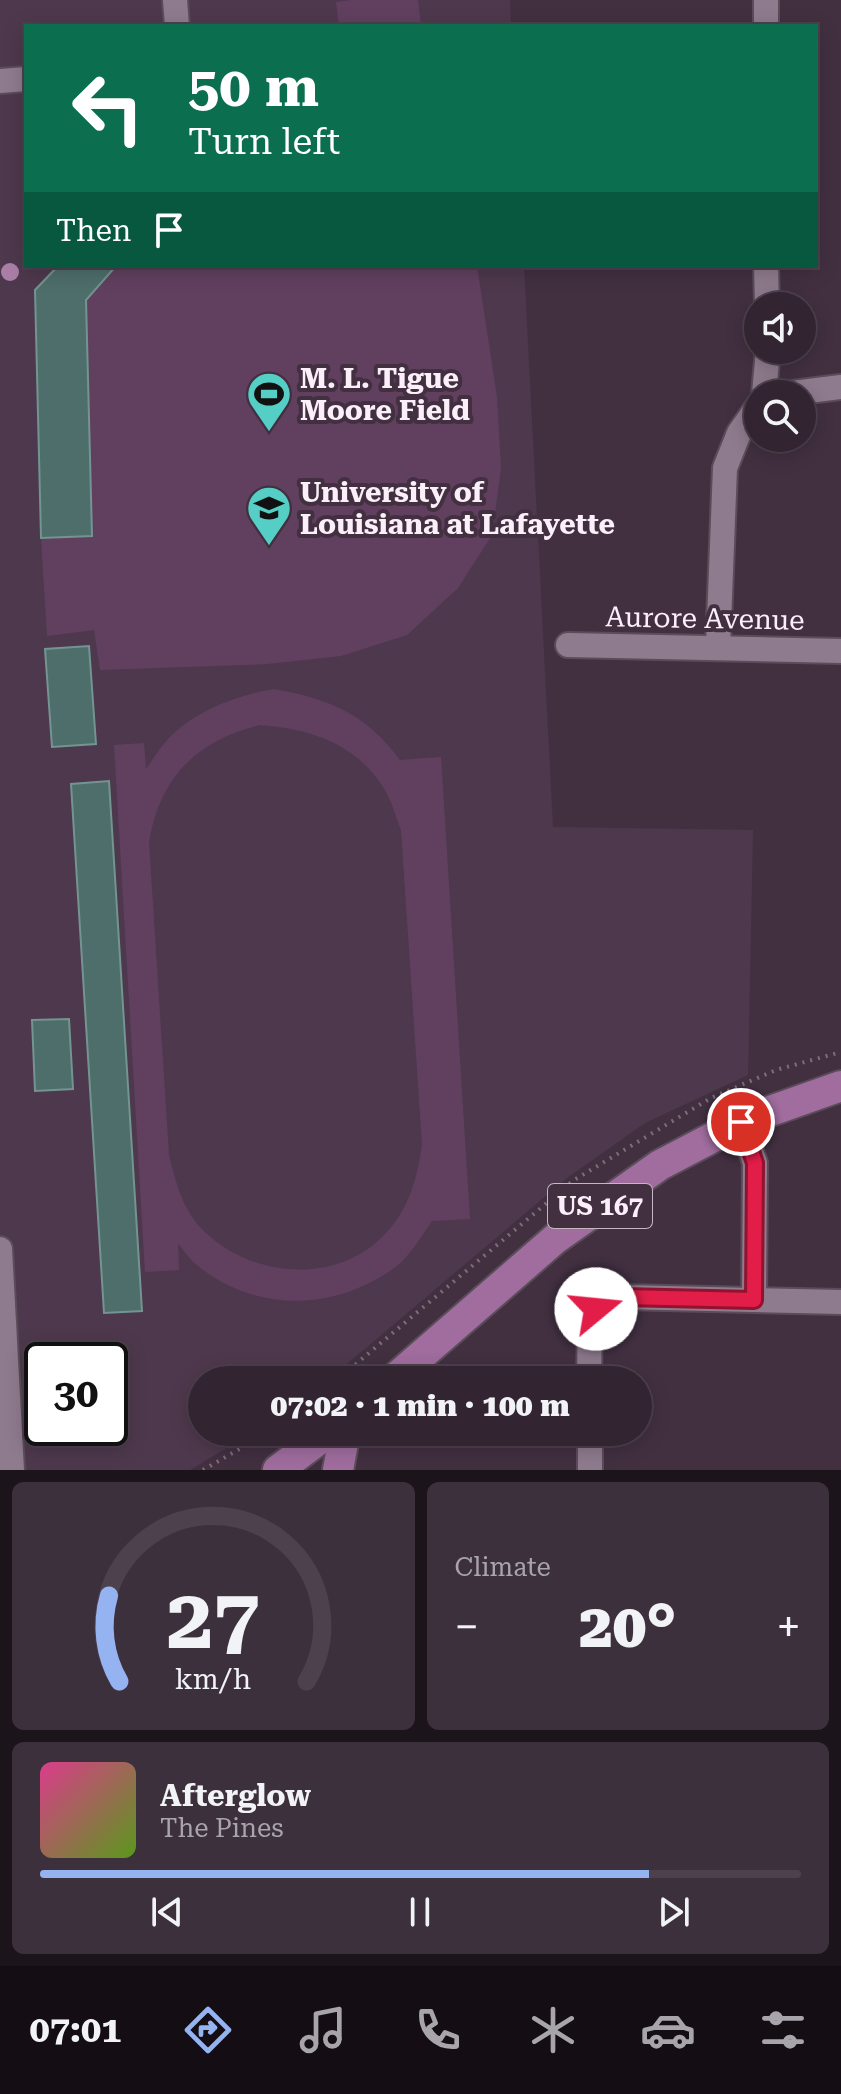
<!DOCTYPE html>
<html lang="en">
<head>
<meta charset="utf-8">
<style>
  :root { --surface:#322431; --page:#3d303d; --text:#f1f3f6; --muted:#a8a4ab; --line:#4d414d; --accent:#95b2f1 }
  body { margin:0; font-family:"Roboto Serif",serif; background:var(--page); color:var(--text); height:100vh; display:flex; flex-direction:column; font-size:30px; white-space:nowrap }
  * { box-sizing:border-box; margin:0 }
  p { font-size:26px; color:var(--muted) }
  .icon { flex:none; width:44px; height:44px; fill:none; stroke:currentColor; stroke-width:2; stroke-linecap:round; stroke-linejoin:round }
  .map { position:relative; height:1470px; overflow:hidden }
  .side { display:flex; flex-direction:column; gap:12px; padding:12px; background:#1c141b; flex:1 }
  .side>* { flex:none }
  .hud { position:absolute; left:24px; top:24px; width:794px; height:244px; border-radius:0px; box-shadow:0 4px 20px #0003,0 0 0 2px var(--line); background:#0b6e4f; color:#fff; overflow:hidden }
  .buttons { position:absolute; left:744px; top:292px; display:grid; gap:16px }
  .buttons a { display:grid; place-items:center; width:72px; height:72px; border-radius:50%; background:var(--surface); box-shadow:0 4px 20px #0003,0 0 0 2px var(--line); font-size:40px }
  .speed { position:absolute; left:24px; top:1342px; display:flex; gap:16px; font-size:40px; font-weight:700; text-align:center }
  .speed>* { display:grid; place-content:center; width:104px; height:104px; border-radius:50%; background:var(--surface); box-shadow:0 4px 20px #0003,0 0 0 2px var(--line); line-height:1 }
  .speed .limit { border:4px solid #111; border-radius:12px; background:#fff; color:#111 }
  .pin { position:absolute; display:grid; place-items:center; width:68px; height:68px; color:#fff; margin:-34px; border:4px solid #fff; border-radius:50%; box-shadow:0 2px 8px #0007 }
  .me { position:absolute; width:88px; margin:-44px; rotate:73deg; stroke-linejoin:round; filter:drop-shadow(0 0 6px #0008) }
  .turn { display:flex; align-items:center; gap:28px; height:168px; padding:0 32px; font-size:36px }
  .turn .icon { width:104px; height:104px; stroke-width:2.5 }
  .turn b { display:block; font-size:56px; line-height:68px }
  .then { display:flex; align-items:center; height:76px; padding:0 32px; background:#0003; gap:16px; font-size:30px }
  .big { font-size:60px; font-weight:800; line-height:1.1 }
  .side .tile { flex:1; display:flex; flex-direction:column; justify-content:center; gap:12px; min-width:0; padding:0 28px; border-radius:12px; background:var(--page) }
  .side .dial { align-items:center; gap:0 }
  .dial svg { height:208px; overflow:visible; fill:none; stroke:var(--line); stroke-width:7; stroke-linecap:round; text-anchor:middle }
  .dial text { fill:var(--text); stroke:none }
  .song { display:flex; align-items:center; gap:24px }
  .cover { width:96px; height:96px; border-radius:12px; background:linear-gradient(135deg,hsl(330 70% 55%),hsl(90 70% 35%)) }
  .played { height:8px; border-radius:4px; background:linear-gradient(90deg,var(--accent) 80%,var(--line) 80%) }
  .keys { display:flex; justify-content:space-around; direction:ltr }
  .heat { display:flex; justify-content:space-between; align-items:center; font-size:44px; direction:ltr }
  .side .tiles { flex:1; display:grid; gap:12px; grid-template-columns:1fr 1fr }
  .tile:last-child { grid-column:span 2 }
  .trip { position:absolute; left:188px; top:1366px; width:464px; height:80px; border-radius:40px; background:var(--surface); box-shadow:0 4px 20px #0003,0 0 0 2px var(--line); font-weight:800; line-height:80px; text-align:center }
  .menu { display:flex; height:128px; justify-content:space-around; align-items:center; background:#140e14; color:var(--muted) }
  .menu .icon { width:56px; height:56px }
  .menu .current { color:var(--accent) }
  .menu b { font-size:36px; color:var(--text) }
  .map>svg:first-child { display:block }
  .built { fill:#4e384d; fill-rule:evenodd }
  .green { fill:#61405f; fill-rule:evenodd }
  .building { fill:#4e6e6b; stroke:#739490; stroke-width:2 }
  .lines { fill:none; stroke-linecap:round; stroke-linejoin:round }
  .minor-casing { stroke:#5b4c5a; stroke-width:28 }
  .major-casing { stroke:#5b4c5a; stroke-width:34 }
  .path { stroke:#7d6d7c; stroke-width:4; stroke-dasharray:2 6; stroke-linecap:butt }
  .minor { stroke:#8f7b8e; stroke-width:24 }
  .major { stroke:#a06d9e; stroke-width:30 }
  .tree { fill:#aa7fa7 }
  .route-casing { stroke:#92132f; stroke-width:20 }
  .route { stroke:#e11d48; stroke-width:14 }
  .labels { text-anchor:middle; stroke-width:8; stroke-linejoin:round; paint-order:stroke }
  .shield { fill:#423041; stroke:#c4b6c2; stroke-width:2 }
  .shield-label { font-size:26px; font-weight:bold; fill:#fbeffa }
  .poi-label { font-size:28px; font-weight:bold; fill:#fbeffa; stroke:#423041; text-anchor:start }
  .street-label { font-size:28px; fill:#fbeffa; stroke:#423041 }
</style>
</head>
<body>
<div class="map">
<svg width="841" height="1470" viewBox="0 0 841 1470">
  <rect width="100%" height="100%" fill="#423041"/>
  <path class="built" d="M0,0H510L511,26H26V266H524L553,827L753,830L748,1075L645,1123L567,1178L328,1380H202V1432H253L190,1470H0ZM42,1360H110V1428H42Z"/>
  <g class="green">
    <path d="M351,0H418L421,26H339L336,2Z"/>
    <path d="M58,266H477L497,397L501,468L492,535L458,588L407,635L341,656L267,664L100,670L94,630L47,636L41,538Z"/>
    <path d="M274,689C330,699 366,714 400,760L441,757L470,1219L432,1221C422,1235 411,1254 398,1265C338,1311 258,1314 198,1266C190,1260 184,1251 178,1243L179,1270L145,1272L114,745L144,743L146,769C153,759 160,748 168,739C194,711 237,695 274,689ZM260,725C313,729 360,745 387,794C393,805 396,818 401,830L422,1144C418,1176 409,1209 386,1233C337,1287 247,1278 200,1227C182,1207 175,1180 169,1155L149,842C160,777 196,741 260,725Z"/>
  </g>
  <g class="building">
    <path d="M58,266H116L86,300L92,536L41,538L35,290Z"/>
    <path d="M89,646L96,744L52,747L45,649Z"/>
    <path d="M109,781L142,1311L104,1313L71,784Z"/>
    <path d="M69,1019L73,1089L35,1091L32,1020Z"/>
  </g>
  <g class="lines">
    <g class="minor-casing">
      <g id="minor">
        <path d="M175,0L177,26"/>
        <path d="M766,26V0"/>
        <path d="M0,81L26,79"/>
        <path d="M766,266L767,306"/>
        <path d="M764,394L768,350"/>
        <path d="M785,394L841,387"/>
        <path d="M568,645L841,651"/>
        <path d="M718,647L725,468L739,433L758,406"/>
        <path d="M741,1122L755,1163L754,1300"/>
        <path d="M0,1249L12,1470"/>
        <path d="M589,1380L590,1320L603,1304L622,1297L841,1302"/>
        <path d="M590,1432V1470"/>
      </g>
    </g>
    <g class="major-casing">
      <g id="major">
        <path d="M393,1380L555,1239L660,1165L748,1119L841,1086"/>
        <path d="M278,1470L329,1432"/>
        <path d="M338,1470L345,1432"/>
      </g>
    </g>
    <g class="path">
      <path d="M337,1380L574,1180L711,1098L776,1070L841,1052"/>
      <path d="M203,1470L269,1432"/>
    </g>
    <use href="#minor" class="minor"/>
    <use href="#major" class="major"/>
  </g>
  <circle class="tree" cx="10" cy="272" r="9"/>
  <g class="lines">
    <g class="route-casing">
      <path id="route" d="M596,1309L603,1304L622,1297L754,1300L755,1163L741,1122"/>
    </g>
    <use href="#route" class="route"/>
  </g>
  <defs>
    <g id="stadium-pin" transform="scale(2.3)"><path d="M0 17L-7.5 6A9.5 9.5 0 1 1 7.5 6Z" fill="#55cec5" stroke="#423041"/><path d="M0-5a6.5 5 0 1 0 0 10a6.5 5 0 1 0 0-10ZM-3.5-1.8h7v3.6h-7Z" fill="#111"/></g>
    <g id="university-pin" transform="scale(2.3)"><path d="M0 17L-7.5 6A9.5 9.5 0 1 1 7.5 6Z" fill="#55cec5" stroke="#423041"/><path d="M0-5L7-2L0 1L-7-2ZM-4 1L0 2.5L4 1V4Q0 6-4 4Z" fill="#111"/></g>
  </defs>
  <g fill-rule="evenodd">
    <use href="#stadium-pin" x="269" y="394"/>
    <use href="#university-pin" x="269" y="508"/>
  </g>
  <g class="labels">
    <rect class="shield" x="548" y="1184" width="104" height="44" rx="6"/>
    <g class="shield-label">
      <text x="600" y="1215">US 167</text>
    </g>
    <g class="poi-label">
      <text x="300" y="388">M. L. Tigue<tspan x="300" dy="32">Moore Field</tspan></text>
      <text x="300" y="502">University of<tspan x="300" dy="32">Louisiana at Lafayette</tspan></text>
    </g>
    <g class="street-label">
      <text transform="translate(705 618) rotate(1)" y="10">Aurore Avenue</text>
    </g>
  </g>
</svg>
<div class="buttons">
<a><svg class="icon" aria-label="sound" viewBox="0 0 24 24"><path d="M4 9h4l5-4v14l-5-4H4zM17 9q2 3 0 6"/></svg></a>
<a><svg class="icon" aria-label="search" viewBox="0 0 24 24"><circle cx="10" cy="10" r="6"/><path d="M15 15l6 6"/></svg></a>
</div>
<div class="speed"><div class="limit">30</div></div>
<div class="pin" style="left:741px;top:1122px;background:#d93025"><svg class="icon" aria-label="arrive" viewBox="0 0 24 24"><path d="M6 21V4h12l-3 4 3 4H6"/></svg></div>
<svg class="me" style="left:596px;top:1309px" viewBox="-20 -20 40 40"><circle r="19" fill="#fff"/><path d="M0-13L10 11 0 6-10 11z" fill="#e11d48"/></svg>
<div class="trip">07:02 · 1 min · 100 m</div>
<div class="hud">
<div class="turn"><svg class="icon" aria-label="left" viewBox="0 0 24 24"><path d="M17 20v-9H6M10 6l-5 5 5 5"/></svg><div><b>50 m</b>Turn left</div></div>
<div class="then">Then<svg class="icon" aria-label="arrive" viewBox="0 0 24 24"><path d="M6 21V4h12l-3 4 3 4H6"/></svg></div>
</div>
</div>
<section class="side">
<div class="tiles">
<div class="tile dial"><svg viewBox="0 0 100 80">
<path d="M14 69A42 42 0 1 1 86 69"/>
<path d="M14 69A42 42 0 0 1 10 36" stroke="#95b2f1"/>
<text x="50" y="56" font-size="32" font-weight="700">27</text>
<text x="50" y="72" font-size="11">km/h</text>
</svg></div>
<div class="tile"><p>Climate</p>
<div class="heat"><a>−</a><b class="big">20°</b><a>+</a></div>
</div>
<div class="tile">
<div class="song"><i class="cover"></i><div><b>Afterglow</b><p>The Pines</p></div></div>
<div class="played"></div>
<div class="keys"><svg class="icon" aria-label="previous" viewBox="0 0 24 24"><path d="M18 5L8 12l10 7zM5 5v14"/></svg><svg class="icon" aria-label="pause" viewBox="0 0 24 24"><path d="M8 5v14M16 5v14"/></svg><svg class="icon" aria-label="next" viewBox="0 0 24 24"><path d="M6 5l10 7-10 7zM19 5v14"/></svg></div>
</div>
</div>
</section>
<nav class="menu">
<b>07:01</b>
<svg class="icon current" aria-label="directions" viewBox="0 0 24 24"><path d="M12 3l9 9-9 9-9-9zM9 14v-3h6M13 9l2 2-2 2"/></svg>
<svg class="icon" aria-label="music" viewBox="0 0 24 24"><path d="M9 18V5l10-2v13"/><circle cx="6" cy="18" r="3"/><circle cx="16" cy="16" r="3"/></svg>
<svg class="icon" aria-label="phone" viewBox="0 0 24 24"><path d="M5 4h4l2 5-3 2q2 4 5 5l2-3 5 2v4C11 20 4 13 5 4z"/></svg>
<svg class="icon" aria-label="climate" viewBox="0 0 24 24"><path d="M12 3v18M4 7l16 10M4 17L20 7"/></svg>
<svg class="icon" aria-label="car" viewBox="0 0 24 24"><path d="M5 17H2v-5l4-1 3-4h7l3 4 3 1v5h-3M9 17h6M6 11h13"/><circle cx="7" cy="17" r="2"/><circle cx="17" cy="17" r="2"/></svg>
<svg class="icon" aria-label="filters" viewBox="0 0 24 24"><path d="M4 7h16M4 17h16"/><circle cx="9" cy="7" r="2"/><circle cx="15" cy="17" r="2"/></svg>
</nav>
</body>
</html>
